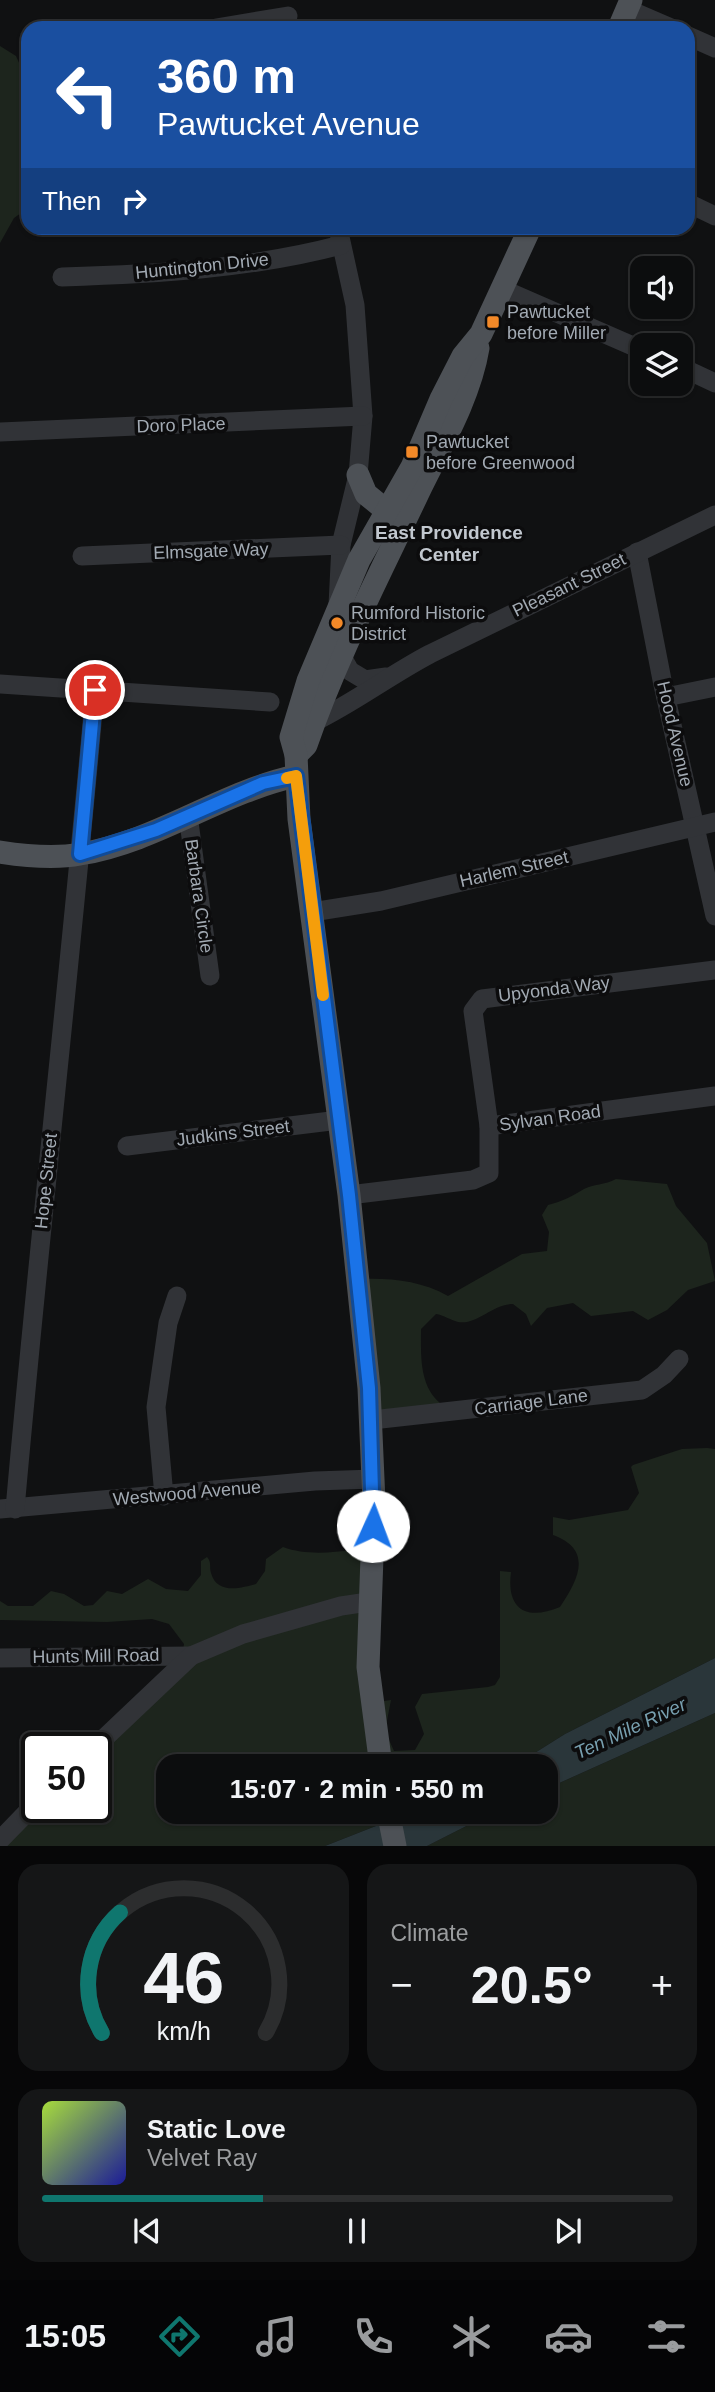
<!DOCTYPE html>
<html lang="en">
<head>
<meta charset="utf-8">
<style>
  :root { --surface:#0c0d0e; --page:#151617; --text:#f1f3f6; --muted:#9a9c9e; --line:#2c2d2e; --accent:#0f766e }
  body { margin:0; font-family:Helvetica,sans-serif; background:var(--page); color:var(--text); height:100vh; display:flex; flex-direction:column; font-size:26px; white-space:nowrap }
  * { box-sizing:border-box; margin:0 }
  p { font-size:23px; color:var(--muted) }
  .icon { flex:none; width:38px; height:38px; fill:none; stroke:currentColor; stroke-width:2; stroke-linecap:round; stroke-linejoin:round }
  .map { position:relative; height:1846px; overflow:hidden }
  .details { display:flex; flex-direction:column; gap:18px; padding:18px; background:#070708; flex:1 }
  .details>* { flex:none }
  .hud { position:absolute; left:21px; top:21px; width:674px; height:214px; border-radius:21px; box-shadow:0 2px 5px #0004,0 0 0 2px var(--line); background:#1a4fa0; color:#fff; overflow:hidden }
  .tools { position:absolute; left:630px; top:256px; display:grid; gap:14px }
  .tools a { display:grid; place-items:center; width:63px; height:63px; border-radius:14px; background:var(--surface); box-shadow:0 2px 5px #0004,0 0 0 2px var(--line); font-size:35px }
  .speed { position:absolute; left:21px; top:1732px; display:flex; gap:14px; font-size:35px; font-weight:700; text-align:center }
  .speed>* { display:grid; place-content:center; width:91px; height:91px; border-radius:50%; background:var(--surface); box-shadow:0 2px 5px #0004,0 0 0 2px var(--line); line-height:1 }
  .speed .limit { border:4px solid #111; border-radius:10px; background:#fff; color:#111 }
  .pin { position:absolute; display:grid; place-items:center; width:60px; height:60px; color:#fff; margin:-30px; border:4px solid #fff; border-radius:50%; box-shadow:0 2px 7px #0007 }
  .me { position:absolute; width:77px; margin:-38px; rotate:2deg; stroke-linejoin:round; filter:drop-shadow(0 0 5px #0008) }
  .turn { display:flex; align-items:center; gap:24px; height:147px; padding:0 21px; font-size:32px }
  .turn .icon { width:91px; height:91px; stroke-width:2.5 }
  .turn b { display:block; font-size:49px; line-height:60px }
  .then { display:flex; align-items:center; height:66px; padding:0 21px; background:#0003; gap:14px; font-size:26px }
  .big { font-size:52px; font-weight:700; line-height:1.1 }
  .details .card { flex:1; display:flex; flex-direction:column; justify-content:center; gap:10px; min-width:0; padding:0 24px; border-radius:21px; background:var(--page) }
  .details .dial { align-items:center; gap:0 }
  .dial svg { height:182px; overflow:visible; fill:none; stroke:var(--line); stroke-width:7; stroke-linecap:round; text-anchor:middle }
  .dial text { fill:var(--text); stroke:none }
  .song { display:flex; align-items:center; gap:21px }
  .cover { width:84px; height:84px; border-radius:10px; background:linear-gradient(135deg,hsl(80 70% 55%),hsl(240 70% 35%)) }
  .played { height:7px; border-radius:4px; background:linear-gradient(90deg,var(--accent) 35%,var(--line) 35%) }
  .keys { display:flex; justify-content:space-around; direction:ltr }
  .heat { display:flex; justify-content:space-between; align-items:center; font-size:38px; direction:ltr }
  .details .tiles { flex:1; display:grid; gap:18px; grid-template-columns:1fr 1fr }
  .card:last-child { grid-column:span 2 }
  .trip { position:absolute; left:156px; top:1754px; width:402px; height:70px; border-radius:21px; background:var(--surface); box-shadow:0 2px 5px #0004,0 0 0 2px var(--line); font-weight:700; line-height:70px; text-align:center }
  .tab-bar { display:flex; height:112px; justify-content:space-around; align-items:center; background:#050506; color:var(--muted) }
  .tab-bar .icon { width:49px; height:49px }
  .tab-bar .current { color:var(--accent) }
  .tab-bar b { font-size:32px; color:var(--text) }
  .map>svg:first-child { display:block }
  .green { fill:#1d251d }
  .water { fill:#2a363a }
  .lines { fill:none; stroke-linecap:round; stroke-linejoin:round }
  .minor { stroke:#313337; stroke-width:19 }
  .major { stroke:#4d5156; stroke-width:23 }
  .route-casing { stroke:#114b97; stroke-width:18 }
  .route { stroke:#1a73e8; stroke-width:12 }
  .slow { stroke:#f59e0b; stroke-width:12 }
  .poi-dot { fill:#f38928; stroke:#0c0c0d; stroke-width:2.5 }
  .labels { text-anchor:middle; stroke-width:7; stroke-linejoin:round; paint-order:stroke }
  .street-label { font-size:18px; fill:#a2aab3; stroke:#0c0c0d }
  .poi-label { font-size:18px; fill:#a2aab3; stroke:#0c0c0d; text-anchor:start }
  .neighbourhood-label { font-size:19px; font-weight:bold; fill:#c2c8cf; stroke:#0c0c0d }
  .water-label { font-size:19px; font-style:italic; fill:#779faf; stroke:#0c0c0d }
</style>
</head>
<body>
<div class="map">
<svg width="715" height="1846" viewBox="0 0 715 1846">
  <rect width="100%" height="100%" fill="#101112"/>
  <g class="green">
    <path d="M0,46L16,56L20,65L28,64V208L14,218L0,243Z"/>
    <path d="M616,1179L667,1184L676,1206L707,1243L715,1281L688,1290L667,1310L648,1320L633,1311L591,1316L573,1303L547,1308L531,1326L526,1314L513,1304C492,1304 478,1325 458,1322C450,1320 444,1315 436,1314L421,1329C421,1355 419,1385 440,1403L382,1421L362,1279C392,1278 421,1281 448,1296L522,1254L547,1251L549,1232L542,1215L548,1205C563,1201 571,1197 584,1189C593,1184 605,1185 616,1179Z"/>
    <path d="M707,1448L715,1449V1658L565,1734L514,1766H168V1811H414L325,1846H0L37,1808H96V1748L182,1657L184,1644L169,1624L152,1619L107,1622L0,1620V1601L8,1606H33L51,1591L64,1594L84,1606L93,1605L107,1591L122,1594L148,1579L166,1589L188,1591L201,1575V1561L207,1557C212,1563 209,1566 211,1573C217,1595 241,1588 256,1584L265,1571L266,1559L283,1547C304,1555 330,1553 352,1550L363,1536L369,1703L391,1700L385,1731L394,1751L415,1750L424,1734L415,1707L422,1694L488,1687L495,1685L500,1677V1571L511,1572C506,1610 527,1621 560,1607C578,1580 594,1550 553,1535V1517L569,1520L628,1510L639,1493L631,1467L633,1465L682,1449Z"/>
    <path d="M715,1713V1846H427L496,1811H546V1789Z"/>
  </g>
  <g class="water">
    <path d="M715,1658V1713L546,1789V1766H514L565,1734Z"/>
    <path d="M414,1811H496L427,1846H325Z"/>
  </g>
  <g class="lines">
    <g class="minor">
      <path d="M627,9L671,28"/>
      <path d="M216,28L288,16"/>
      <path d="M688,36L715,48"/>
      <path d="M688,203L715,216"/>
      <path d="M338,228L355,305L363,416L358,475L341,545L338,605"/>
      <path d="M62,277C156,274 250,269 341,245"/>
      <path d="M502,289L642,350"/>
      <path d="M681,367L715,383"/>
      <path d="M0,432L363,416"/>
      <path d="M637,552L663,685L715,916"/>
      <path d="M82,556L341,545"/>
      <path d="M342,657L350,671L365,680L386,677"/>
      <path d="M0,684L270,702"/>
      <path d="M666,697L715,687"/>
      <path d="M314,722C355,702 390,675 430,654L715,515"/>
      <path d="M188,815L210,976"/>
      <path d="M312,912L381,901L715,822"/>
      <path d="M489,1126L715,1096"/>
      <path d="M127,1146L339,1120"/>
      <path d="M349,1195L473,1180L489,1173V1126L473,1011L482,999L715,970"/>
      <path d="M372,1420L642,1390L664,1375L679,1359"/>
      <path d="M164,1496L156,1407L168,1323L177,1296"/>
      <path d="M0,1509L315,1481L374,1479"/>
      <path d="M15,1509C39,1236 71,963 95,690"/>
      <path d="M0,1658L191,1656"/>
      <path d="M94,1748L191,1656L243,1634L341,1606L368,1602"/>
      <path d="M0,1840L37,1802"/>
    </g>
    <g class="major">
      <path d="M619,28L631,0"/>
      <path d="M358,475L366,494L399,521"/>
      <path d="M296,755L306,745C336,658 380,574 419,491C441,446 470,397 478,348"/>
      <path d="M0,852C26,856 54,859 80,854C156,842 221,792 296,776"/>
      <path d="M381,1766L368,1667L374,1502L369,1388L349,1195L299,819L296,755L291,737L308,681L359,560L412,467L441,399L463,356L481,334L530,228"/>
      <path d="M388,1811L395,1846"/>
    </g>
  </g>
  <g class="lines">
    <g class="route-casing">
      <path id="route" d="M95,690L80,854L156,830L263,783L296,776L349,1195L369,1388L373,1526"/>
    </g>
    <use href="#route" class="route"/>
    <path class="slow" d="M287,778L296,776L323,995"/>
  </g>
  <g class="poi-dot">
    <rect x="486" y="315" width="14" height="14" rx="3.5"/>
    <rect x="405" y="445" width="14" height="14" rx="3.5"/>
    <circle cx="337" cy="623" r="7"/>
  </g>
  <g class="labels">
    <g class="street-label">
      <text transform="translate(202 266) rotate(-6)" y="6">Huntington Drive</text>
      <text transform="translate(181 425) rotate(-2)" y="6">Doro Place</text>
      <text transform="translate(211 551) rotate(-2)" y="6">Elmsgate Way</text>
      <text transform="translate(569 585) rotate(-26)" y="6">Pleasant Street</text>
      <text transform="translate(675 734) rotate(77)" y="6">Hood Avenue</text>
      <text transform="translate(514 869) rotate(-13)" y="6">Harlem Street</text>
      <text transform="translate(199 896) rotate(82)" y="6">Barbara Circle</text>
      <text transform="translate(554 989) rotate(-7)" y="6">Upyonda Way</text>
      <text transform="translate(550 1118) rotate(-8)" y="6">Sylvan Road</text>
      <text transform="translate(233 1133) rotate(-7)" y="6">Judkins Street</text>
      <text transform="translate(46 1181) rotate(-84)" y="6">Hope Street</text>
      <text transform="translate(531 1402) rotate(-7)" y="6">Carriage Lane</text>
      <text transform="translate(187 1493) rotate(-5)" y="6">Westwood Avenue</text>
      <text transform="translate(96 1656) rotate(-1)" y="6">Hunts Mill Road</text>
    </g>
    <g class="poi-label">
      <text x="507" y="318">Pawtucket<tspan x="507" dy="21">before Miller</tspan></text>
      <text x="426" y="448">Pawtucket<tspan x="426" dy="21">before Greenwood</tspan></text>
      <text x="351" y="619">Rumford Historic<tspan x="351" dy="21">District</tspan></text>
    </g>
    <g class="neighbourhood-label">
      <text x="449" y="539">East Providence<tspan x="449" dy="22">Center</tspan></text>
    </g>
    <g class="water-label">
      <text transform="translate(630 1728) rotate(-25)" y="7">Ten Mile River</text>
    </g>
  </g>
</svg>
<div class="tools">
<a><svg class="icon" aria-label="sound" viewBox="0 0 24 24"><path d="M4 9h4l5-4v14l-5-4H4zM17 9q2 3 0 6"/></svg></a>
<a><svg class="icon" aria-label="layers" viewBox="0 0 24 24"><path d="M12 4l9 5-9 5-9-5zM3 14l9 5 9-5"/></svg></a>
</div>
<div class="speed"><div class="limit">50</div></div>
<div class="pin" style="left:95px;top:690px;background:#d93025"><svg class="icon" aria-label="arrive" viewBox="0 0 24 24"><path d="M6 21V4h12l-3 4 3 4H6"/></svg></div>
<svg class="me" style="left:373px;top:1526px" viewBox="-20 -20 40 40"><circle r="19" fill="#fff"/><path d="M0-13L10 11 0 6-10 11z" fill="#1a73e8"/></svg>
<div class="trip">15:07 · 2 min · 550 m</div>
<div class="hud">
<div class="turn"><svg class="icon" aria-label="left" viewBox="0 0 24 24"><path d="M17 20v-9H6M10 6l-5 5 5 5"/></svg><div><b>360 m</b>Pawtucket Avenue</div></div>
<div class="then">Then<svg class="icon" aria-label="right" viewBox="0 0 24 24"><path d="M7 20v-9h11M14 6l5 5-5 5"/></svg></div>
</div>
</div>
<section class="details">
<div class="tiles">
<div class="card dial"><svg viewBox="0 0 100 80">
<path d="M14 69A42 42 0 1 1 86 69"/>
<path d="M14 69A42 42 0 0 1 22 16" stroke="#0f766e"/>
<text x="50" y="56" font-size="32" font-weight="700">46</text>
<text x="50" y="72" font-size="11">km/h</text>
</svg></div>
<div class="card"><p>Climate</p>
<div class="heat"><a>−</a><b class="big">20.5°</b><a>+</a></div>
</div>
<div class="card">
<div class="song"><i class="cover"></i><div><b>Static Love</b><p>Velvet Ray</p></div></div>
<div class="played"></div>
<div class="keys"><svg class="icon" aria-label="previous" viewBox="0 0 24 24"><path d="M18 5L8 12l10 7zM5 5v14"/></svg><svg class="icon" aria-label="pause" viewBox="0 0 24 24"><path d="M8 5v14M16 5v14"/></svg><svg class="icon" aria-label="next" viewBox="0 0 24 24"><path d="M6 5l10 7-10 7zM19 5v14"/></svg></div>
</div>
</div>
</section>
<nav class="tab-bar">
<b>15:05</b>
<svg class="icon current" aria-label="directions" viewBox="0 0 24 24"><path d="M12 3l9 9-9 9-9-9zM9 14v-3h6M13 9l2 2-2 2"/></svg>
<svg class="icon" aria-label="music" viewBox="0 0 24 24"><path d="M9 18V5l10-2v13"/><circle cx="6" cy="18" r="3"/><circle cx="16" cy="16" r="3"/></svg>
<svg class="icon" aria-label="phone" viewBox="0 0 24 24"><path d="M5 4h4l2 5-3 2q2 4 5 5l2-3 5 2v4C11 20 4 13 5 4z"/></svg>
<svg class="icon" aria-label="climate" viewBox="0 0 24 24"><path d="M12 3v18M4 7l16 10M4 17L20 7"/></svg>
<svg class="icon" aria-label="car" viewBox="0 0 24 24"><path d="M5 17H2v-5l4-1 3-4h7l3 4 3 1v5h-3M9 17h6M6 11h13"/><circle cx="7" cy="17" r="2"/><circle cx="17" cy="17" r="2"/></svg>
<svg class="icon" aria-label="filters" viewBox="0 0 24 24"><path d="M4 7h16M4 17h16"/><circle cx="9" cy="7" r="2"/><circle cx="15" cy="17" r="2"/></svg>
</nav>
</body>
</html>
